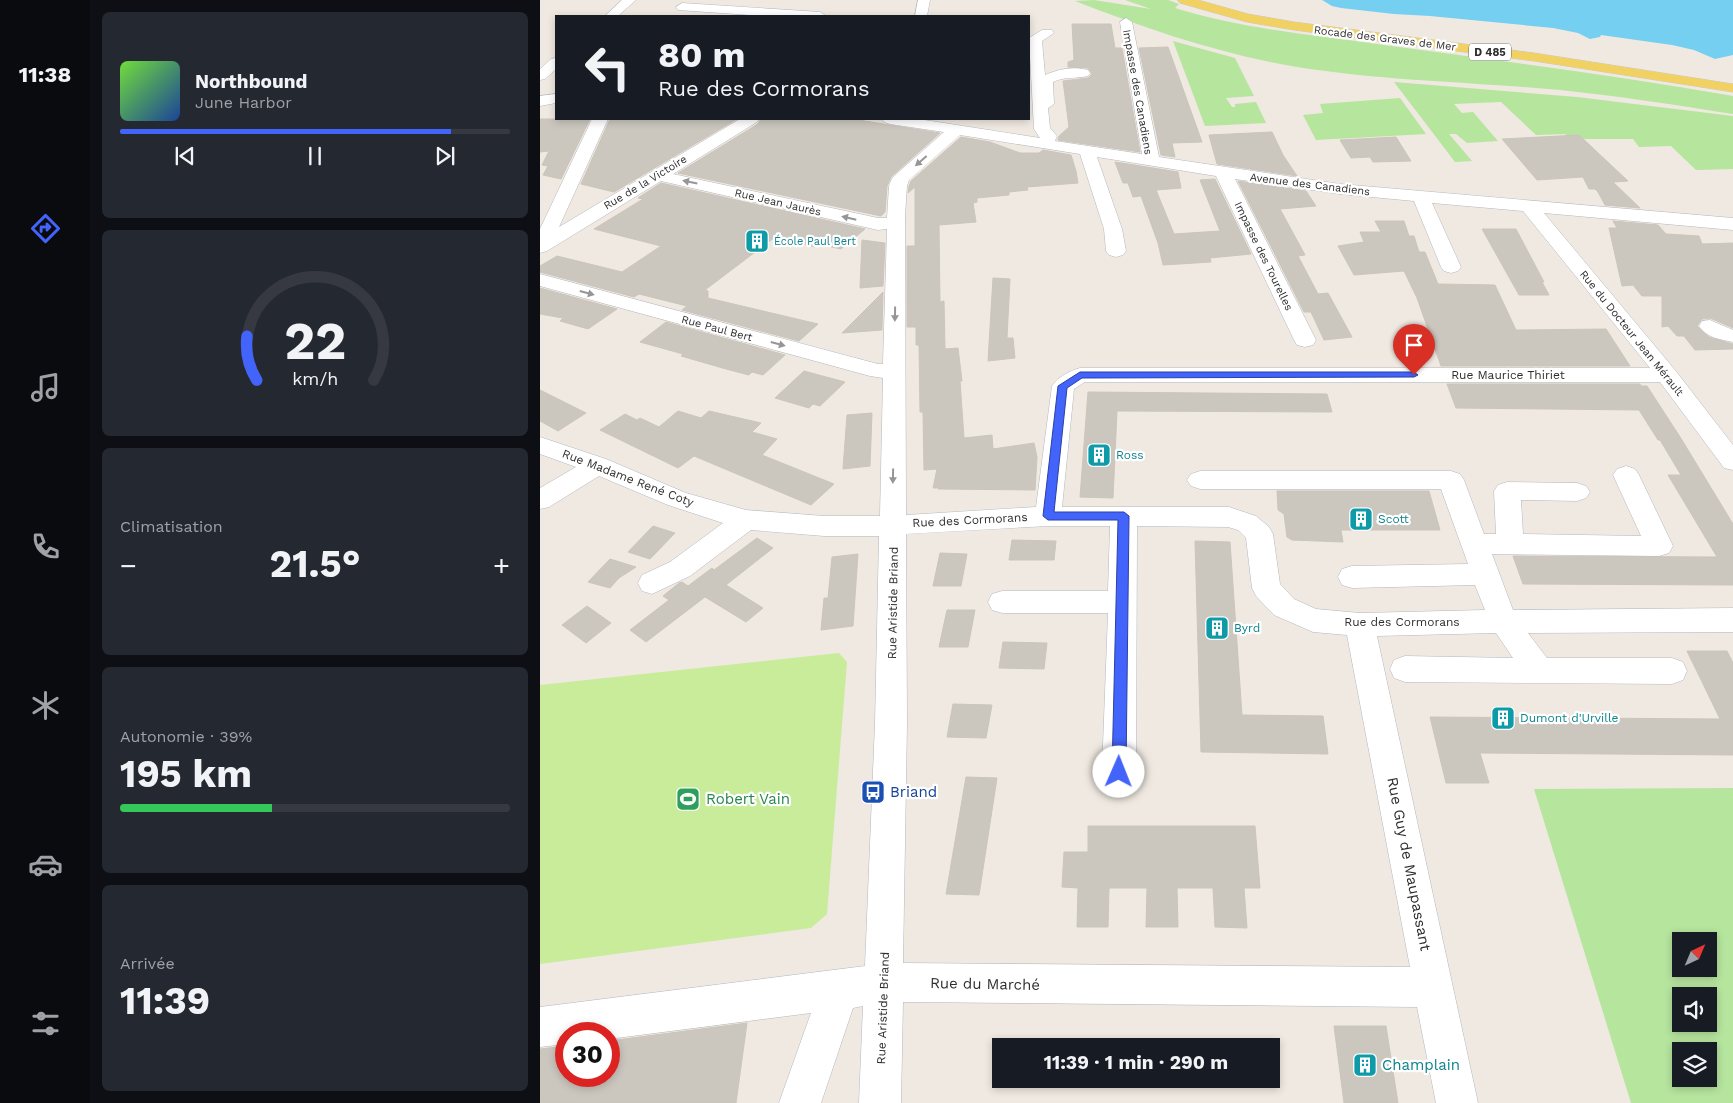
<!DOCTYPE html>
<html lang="fr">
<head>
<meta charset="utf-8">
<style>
  :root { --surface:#171b24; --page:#242831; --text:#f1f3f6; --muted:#9ea1a6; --line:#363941; --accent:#4264fb }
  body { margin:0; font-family:"Work Sans",sans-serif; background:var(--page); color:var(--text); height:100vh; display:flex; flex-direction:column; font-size:19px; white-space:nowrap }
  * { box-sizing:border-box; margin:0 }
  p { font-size:16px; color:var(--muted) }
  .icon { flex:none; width:28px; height:28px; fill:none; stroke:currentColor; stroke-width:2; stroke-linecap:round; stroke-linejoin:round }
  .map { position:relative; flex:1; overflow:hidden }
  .details { display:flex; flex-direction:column; gap:12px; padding:12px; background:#0d0f14; width:450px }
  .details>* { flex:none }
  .banner { position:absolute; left:15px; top:15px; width:475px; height:105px; border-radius:0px; box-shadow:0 2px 8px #0003; background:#171b24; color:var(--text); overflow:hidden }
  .needle { width:32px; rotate:44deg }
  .controls { position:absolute; left:1132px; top:932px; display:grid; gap:10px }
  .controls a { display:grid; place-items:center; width:45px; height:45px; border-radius:0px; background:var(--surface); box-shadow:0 2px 8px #0003; font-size:25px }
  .speed { position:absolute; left:15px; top:1022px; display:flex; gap:10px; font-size:25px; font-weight:700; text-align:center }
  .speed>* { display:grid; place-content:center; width:65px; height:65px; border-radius:50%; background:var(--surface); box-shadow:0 2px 8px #0003; line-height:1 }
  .speed .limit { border:8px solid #d22; background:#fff; color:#111 }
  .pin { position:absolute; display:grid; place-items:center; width:42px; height:42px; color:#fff; margin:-51px -21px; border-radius:50% 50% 50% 0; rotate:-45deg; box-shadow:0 0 5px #0007 }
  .pin .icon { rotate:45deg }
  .me { position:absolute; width:55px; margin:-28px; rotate:1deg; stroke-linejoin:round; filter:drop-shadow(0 0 4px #0008) }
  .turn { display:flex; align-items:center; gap:18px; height:105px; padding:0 20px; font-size:22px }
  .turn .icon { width:65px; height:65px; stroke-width:2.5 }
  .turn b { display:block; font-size:35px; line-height:42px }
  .big { font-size:38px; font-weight:700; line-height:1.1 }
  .details .widget { flex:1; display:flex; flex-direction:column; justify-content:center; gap:8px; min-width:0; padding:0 18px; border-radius:8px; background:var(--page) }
  .details .dial { align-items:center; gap:0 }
  .dial svg { height:130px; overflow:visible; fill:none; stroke:var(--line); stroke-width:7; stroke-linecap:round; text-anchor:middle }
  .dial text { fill:var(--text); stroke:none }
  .song { display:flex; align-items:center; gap:15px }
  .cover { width:60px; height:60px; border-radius:8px; background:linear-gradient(135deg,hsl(100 70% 55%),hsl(220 70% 35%)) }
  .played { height:5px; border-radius:2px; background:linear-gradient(90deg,var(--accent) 85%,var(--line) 85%) }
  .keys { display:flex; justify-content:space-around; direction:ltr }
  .heat { display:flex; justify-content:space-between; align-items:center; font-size:28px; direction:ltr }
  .charge { height:8px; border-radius:4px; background:linear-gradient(90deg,#34c759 39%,var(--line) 0) }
  .trip { position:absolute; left:452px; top:1038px; width:288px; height:50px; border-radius:0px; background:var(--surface); box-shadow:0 2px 8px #0003; font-weight:700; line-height:50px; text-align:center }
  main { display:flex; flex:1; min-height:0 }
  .dock { display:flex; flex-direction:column; width:90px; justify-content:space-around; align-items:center; background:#090b0e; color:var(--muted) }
  .dock .icon { width:35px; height:35px }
  .dock .active { color:var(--accent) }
  .dock b { font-size:22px; color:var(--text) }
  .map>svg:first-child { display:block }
  .green { fill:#b6e59e; fill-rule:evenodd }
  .pitch { fill:#c9ec9a }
  .water { fill:#75cff0 }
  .building { fill:#cbc7bf; stroke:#cbc5ba }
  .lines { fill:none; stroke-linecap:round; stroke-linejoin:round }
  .minor-casing { stroke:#b4b7c1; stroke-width:1 }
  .major-casing { stroke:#c9c9c9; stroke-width:1 }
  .minor { fill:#fff; fill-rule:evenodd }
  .major { fill:#f2d163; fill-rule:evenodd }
  .oneway { fill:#969696 }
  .route { fill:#4264fb; stroke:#2b41a3 }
  .labels { text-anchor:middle; stroke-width:4.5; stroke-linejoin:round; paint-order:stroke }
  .far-street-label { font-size:11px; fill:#2e2e2e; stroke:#fff }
  .shield { fill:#fff; stroke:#6d6d6d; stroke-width:1 }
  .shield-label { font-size:11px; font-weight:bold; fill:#2e2e2e }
  .far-culture-label { font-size:11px; fill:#0d838f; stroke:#fff; text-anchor:start }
  .street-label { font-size:12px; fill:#2e2e2e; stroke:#fff }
  .culture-label { font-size:12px; fill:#0d838f; stroke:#fff; text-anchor:start }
  .near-transit-label { font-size:15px; fill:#164399; stroke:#fff; text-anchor:start }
  .near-leisure-label { font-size:15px; fill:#27864d; stroke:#fff; text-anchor:start }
  .near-street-label { font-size:15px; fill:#2e2e2e; stroke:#fff }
  .near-culture-label { font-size:15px; fill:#0d838f; stroke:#fff; text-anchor:start }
</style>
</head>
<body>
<main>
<nav class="dock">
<b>11:38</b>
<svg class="icon active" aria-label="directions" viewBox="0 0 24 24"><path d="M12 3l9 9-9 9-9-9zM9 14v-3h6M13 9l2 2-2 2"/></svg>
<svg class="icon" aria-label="music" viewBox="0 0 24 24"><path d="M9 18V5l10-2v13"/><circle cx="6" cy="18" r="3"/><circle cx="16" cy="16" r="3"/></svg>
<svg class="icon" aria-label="phone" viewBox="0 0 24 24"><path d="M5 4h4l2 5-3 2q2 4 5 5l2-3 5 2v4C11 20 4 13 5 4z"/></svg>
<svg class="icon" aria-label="climate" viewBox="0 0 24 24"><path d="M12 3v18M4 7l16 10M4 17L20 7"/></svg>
<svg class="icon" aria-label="car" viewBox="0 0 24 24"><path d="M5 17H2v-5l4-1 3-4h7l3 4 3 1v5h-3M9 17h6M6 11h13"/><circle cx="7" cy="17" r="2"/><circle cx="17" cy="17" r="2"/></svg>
<svg class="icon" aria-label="filters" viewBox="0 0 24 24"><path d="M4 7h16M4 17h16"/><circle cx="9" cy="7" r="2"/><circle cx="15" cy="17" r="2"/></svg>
</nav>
<section class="details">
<div class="widget">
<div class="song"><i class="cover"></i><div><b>Northbound</b><p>June Harbor</p></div></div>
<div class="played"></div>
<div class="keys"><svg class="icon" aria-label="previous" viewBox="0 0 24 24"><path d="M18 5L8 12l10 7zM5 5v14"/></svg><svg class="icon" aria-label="pause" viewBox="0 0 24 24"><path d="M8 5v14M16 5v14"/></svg><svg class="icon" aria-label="next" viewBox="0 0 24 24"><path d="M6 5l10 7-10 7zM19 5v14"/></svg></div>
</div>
<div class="widget dial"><svg viewBox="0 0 100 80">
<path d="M14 69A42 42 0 1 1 86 69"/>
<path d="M14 69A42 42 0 0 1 8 42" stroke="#4264fb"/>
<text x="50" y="56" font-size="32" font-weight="700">22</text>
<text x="50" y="72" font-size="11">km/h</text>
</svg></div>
<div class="widget"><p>Climatisation</p>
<div class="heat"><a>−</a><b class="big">21.5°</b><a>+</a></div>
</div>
<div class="widget"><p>Autonomie · 39%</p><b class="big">195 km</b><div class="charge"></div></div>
<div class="widget"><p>Arrivée</p><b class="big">11:39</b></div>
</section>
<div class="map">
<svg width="1193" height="1103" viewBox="0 0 1193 1103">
  <rect width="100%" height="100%" fill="#efe9e1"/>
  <g class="green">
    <path d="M554,0L611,9L585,0H628L639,4L635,8C702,29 774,35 844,45C960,61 1077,75 1193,96V114C1136,105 1078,96 1020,90C924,81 825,81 730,62C663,48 599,26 535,1Z"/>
    <path d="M633,41L695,58L714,96L686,98L692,107H695V104L716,102L726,123L665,126Z"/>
    <path d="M854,82L1037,97L1193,116V169L1156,170L1131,146L1099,147L1093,139H1032L1025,134L996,135L961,102L914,104L922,113L933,112L958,141L927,143L916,134H909L932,161L915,162Z"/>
    <path d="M860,98L886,134L776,140L763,115L783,113L780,104Z"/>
    <path d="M1193,788V1103H1091L994,789ZM1141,941H1169V969H1141ZM1141,996H1169V1024H1141ZM1141,1051H1169V1079H1141Z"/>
  </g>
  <path class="pitch" d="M299,653L307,662L287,914L271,928L0,964V685Z"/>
  <path class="water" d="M782,0H1193V55L1175,59L1154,50L1132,45L1061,35L1060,37L1050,39L1038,33L1013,28L890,16L854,14L801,8L792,6Z"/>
  <g class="building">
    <path d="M532,24H571L575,48H582L600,152L518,140L519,136L529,127L523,81L548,78L552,74L548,68L528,67V62L534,60Z"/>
    <path d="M628,47L662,142L632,143L635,157L621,155L599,48Z"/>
    <path d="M0,119H50L21,179L3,175L8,166L2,165L9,151L0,152Z"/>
    <path d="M70,119H197L74,192L41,184Z"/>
    <path d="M221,119H312L400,133L351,177L347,186L345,212L341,216L138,173L218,124Z"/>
    <path d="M732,132L743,155L757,176L677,164L669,135Z"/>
    <path d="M1039,135L1088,181L1073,182L1100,208L1065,205L1058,192L1055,189H1049L1043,177L997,180L962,139Z"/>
    <path d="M421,137L450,142L480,153H499L503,150L531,155L536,171L538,183L487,187L488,190L469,192V195L437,198V202L433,203L436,222L399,225L400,302L404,301L405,349L418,348L422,381H420L424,438L452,435L453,449L494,443L497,457L495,490L398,489L399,488H393L397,469L384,470L383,412H380L379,345H376V327H367V246H375V187L368,193L369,186L371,181Z"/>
    <path d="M856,137L871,161L833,162L830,157L811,158L800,140Z"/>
    <path d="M575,162L638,172L641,188L616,190L634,234L680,231L660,180L675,179L711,254L670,258L671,262L623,265L618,243L601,196L593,197L588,183H583Z"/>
    <path d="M698,181L766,191L776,206L740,209L765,255L758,256L778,294L788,293L812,337L784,340L771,312H764Z"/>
    <path d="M121,183L325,229L301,249L278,244L275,247L235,237L165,290L168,291V298L278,324L259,341L142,310L147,306L99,294L94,297L0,272V266L17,256L82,272L121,246L54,229L103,199L98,198Z"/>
    <path d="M835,221H864L869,236H874L879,252H885L898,284L955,285L976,330L1066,329L1090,366H901L877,298L864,271L814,275L798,246L824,242L820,232H841Z"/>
    <path d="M1073,221L1118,225L1126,234L1159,236L1162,244L1193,243V328L1170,318L1162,319L1157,326L1169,337L1193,344V349L1155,350L1144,336H1137L1128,326L1122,327V296H1102L1093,285L1082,286L1069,228H1077Z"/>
    <path d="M942,229H976L1004,282H1002L1009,295H979Z"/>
    <path d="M322,240L345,243L343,286L320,288Z"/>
    <path d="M453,278L470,279L467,338H473L475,358L448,361Z"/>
    <path d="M0,288L77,309L48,329L20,321L23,318L0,314Z"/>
    <path d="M343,292L342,330L302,333Z"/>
    <path d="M126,322L245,355L223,375L212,372L209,375L186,369L141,356L143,354L100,342Z"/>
    <path d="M264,371L305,382L280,406L273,404L269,408L235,398Z"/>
    <path d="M907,384H1100L1101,386H1107L1142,440L1193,524V585L983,584L973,556L1177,557L1128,475H1141L1120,440H1118L1099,410L916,408Z"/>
    <path d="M0,390L46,413L18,431L0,421Z"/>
    <path d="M548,392L787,394L792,412L577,411L573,498L540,497Z"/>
    <path d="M138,411L161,418L169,411L221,423L212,432L237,439L222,455L294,484L271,505L154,456L138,468L60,430L85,414L97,420L100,418L119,427Z"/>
    <path d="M332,413L330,466L303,469L307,415Z"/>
    <path d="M737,491H889L900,530H801L803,542L752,540L747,537L744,514L738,510Z"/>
    <path d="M113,526L135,533L110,559L88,552Z"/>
    <path d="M217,538L233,548L186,585L223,608L206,622L165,597L106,642L90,630L129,600L123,596L139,583L142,582L148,586L172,568L174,570Z"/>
    <path d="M472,540L516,541L514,560H469Z"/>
    <path d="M655,541L690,542L702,715L783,716L788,754L661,752Z"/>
    <path d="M400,553L427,554L421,586H393Z"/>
    <path d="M318,554L313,626L281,630L284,598H288L292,557Z"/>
    <path d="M70,559L96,567L79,578L70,588L48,582Z"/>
    <path d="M47,606L71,623L46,643L22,625Z"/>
    <path d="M407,610H435L428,647H399Z"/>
    <path d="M463,642L507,643L504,669L459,668Z"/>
    <path d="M1147,651H1187L1193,663V755L940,753L949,783H906L890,717L1180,719Z"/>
    <path d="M413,704L452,705L446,738L407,737Z"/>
    <path d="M426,777L457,778L439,895L406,894Z"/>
    <path d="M548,826H715L720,888H704L707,928L675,927L673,888H637L638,927H606L607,888H569L568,927H537L538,888L522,887L524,852H548Z"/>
    <path d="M207,1023L196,1103H0V1049L26,1046V1076H69V1041Z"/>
    <path d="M794,1026H846L858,1103H804Z"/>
  </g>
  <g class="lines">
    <g class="minor-casing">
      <g id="minor">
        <path d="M82,0H96L78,16H65Z"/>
        <path d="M378,0H390L387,16H375Z"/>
        <path d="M142,3L280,12L286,16H225L138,10L136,7Z"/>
        <path d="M586,18L592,22L619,157L800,184L1193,218V230L1004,213L1135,370L1193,445V470L1184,468L1120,382H545L534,389L522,507H689L716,516L729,527L733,534L740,584L754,599L776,609L820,613L945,610L935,585L812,588L802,585L798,577L802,569L812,566L928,564L901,489H660L651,486L647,480L651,474L660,471H911L920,474L924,480L944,534H956L954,491L958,485L967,482L1037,483L1046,486L1050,492L1046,498L1037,501L981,500L983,534L1101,536L1073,475L1077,469L1086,466L1095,469L1099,475L1133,546L1129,553L1119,556L952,554L973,610L1193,608V632L988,633L1007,658H1132L1143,662L1147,671L1143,680L1132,684L865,682L854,678L850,669L854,660L865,656L973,658L956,633L837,636L938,1103H896L877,1007L363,1002L361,1103H319L323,1006L313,1008L281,1103H239L271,1013L69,1039V1034H26V1044L0,1047V1007L325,966L335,723L339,536H284L211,530L150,576L112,594L102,591L98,583L102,575L130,562L183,523L128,505L59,476L9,507L0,509V488L36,467L0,454V437L66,459L146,493L206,510L284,516H340L343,378L330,376L0,286V274L338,364H343L347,229L338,230L121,181L7,251L0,253V229L52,119H68L19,227L200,119H219L217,122L133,174L338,218H347L349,186L352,178L404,132L350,124L344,122L342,119H378L500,138L494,129L489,38L502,30H512L514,33L502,41L505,75C519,69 533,66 548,70L550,73L548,76C536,79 525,76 513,82L514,104L508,108L510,128L517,136L515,141L602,154L580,22ZM420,135L540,154L564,229L566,251L569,255L576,257L583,255L586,251L582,229L557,157L676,176L754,340L757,345L765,347L773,345L776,340L695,179L800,194L874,201L901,267L904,271L911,273L918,271L921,267L892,203L983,211L1110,368H540C529,371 518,377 512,386L496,507L366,515L365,216L367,186L369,180ZM508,526H570L568,591H462L452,594L448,602L452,610L462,613H568L562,772L567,783L579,787L591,783L596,772L597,526L688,527L698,530L706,538L712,588L716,596L734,615L773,632L807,635L870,967L363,963L367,723L366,534Z"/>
        <path d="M16,58V69L5,79L0,80V69L11,59Z"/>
        <path d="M16,94V103L0,106V96Z"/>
        <path d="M1170,320L1193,330V342C1180,339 1167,338 1159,326L1162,321Z"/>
      </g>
    </g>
    <g class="major-casing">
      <path id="major" d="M638,0H658L708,14L754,22L994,53L1193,84V92L994,61L754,30L707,22L640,3Z"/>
    </g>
    <use href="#minor" class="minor"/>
    <use href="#major" class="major"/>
  </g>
  <defs><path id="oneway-solid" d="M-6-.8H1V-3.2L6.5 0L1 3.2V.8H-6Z" transform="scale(1.25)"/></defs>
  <g class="oneway">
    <use href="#oneway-solid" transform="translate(381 161) rotate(139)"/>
    <use href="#oneway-solid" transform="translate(150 182) rotate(-168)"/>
    <use href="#oneway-solid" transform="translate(309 218) rotate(-167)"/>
    <use href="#oneway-solid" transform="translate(47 293) rotate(15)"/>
    <use href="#oneway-solid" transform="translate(355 314) rotate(91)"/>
    <use href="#oneway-solid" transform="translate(238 344) rotate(15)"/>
    <use href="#oneway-solid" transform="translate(353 476) rotate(91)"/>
  </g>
  <path class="route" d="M540,372H874L878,375L874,377L542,378L527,388L514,512H584L589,516L586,772L584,776L579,778L574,776L572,772L578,520H508L503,516L518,386Z"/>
  <defs>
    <g id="building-square" transform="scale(1.25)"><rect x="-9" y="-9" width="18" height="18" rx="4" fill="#0f9aa8" stroke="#fff"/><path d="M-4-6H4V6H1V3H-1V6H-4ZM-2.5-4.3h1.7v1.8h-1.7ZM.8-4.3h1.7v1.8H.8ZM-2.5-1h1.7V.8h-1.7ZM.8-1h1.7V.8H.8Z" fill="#fff"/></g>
    <g id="bus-square" transform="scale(1.25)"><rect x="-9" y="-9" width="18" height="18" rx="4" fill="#1a4fb4" stroke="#fff"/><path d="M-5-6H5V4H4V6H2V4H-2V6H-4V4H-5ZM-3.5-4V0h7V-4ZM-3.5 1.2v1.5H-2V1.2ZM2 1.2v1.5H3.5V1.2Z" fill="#fff"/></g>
    <g id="stadium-square" transform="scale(1.25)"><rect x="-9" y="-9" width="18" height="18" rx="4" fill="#2e9e5b" stroke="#fff"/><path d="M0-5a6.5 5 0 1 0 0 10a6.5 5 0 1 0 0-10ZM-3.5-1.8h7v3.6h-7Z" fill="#fff"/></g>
  </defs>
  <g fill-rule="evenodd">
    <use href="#building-square" x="217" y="241"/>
    <use href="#building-square" x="559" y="455"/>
    <use href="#building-square" x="821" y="519"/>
    <use href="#building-square" x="677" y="628"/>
    <use href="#building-square" x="963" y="718"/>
    <use href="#bus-square" x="333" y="792"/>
    <use href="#stadium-square" x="148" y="799"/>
    <use href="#building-square" x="825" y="1065"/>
  </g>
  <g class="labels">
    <g class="far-street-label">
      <text transform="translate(845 38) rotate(7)" y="4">Rocade des Graves de Mer</text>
      <text transform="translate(598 92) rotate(80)" y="4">Impasse des Canadiens</text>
      <text transform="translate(105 182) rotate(-31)" y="4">Rue de la Victoire</text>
      <text transform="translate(770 184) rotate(7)" y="4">Avenue des Canadiens</text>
      <text transform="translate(238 202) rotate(13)" y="4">Rue Jean Jaurès</text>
      <text transform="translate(724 256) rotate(64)" y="4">Impasse des Tourelles</text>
      <text transform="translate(177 328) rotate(15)" y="4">Rue Paul Bert</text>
      <text transform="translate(1092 333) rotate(51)" y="4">Rue du Docteur Jean Mérault</text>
    </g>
    <rect class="shield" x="929" y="43.5" width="42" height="17" rx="4"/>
    <g class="shield-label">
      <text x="950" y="56">D 485</text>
    </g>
    <g class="far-culture-label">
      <text x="234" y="245">École Paul Bert</text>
    </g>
    <g class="street-label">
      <text x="968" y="379">Rue Maurice Thiriet</text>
      <text transform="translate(88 478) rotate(21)" y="4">Rue Madame René Coty</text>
      <text transform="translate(430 520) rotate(-3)" y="4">Rue des Cormorans</text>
      <text transform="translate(353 603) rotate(-89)" y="4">Rue Aristide Briand</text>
      <text x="862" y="626">Rue des Cormorans</text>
      <text transform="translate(343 1008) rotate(-88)" y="4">Rue Aristide Briand</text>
    </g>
    <g class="culture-label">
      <text x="576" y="459">Ross</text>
      <text x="838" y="523">Scott</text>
      <text x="694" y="632">Byrd</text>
      <text x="980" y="722">Dumont d'Urville</text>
    </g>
    <g class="near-transit-label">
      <text x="350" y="797">Briand</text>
    </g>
    <g class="near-leisure-label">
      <text x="166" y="804">Robert Vain</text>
    </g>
    <g class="near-street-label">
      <text transform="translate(869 864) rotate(79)" y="5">Rue Guy de Maupassant</text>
      <text transform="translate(445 984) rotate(1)" y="5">Rue du Marché</text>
    </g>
    <g class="near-culture-label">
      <text x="842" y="1070">Champlain</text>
    </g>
  </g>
</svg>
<div class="controls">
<a><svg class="needle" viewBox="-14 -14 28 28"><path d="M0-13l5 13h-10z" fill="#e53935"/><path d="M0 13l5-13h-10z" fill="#9ea1a6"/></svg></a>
<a><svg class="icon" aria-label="sound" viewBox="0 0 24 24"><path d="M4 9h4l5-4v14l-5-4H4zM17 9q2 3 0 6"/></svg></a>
<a><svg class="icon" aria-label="layers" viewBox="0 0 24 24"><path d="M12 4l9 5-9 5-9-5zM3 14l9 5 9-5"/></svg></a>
</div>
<div class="speed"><div class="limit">30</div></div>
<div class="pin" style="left:874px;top:375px;background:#d93025"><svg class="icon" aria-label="arrive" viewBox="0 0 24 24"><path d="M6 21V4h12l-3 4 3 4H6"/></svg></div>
<svg class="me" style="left:579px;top:772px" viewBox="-20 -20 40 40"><circle r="19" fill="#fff"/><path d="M0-13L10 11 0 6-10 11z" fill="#4264fb"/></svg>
<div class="trip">11:39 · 1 min · 290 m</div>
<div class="banner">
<div class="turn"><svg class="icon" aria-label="left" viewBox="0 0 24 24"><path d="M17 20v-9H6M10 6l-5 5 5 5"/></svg><div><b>80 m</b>Rue des Cormorans</div></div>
</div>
</div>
</main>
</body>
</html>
